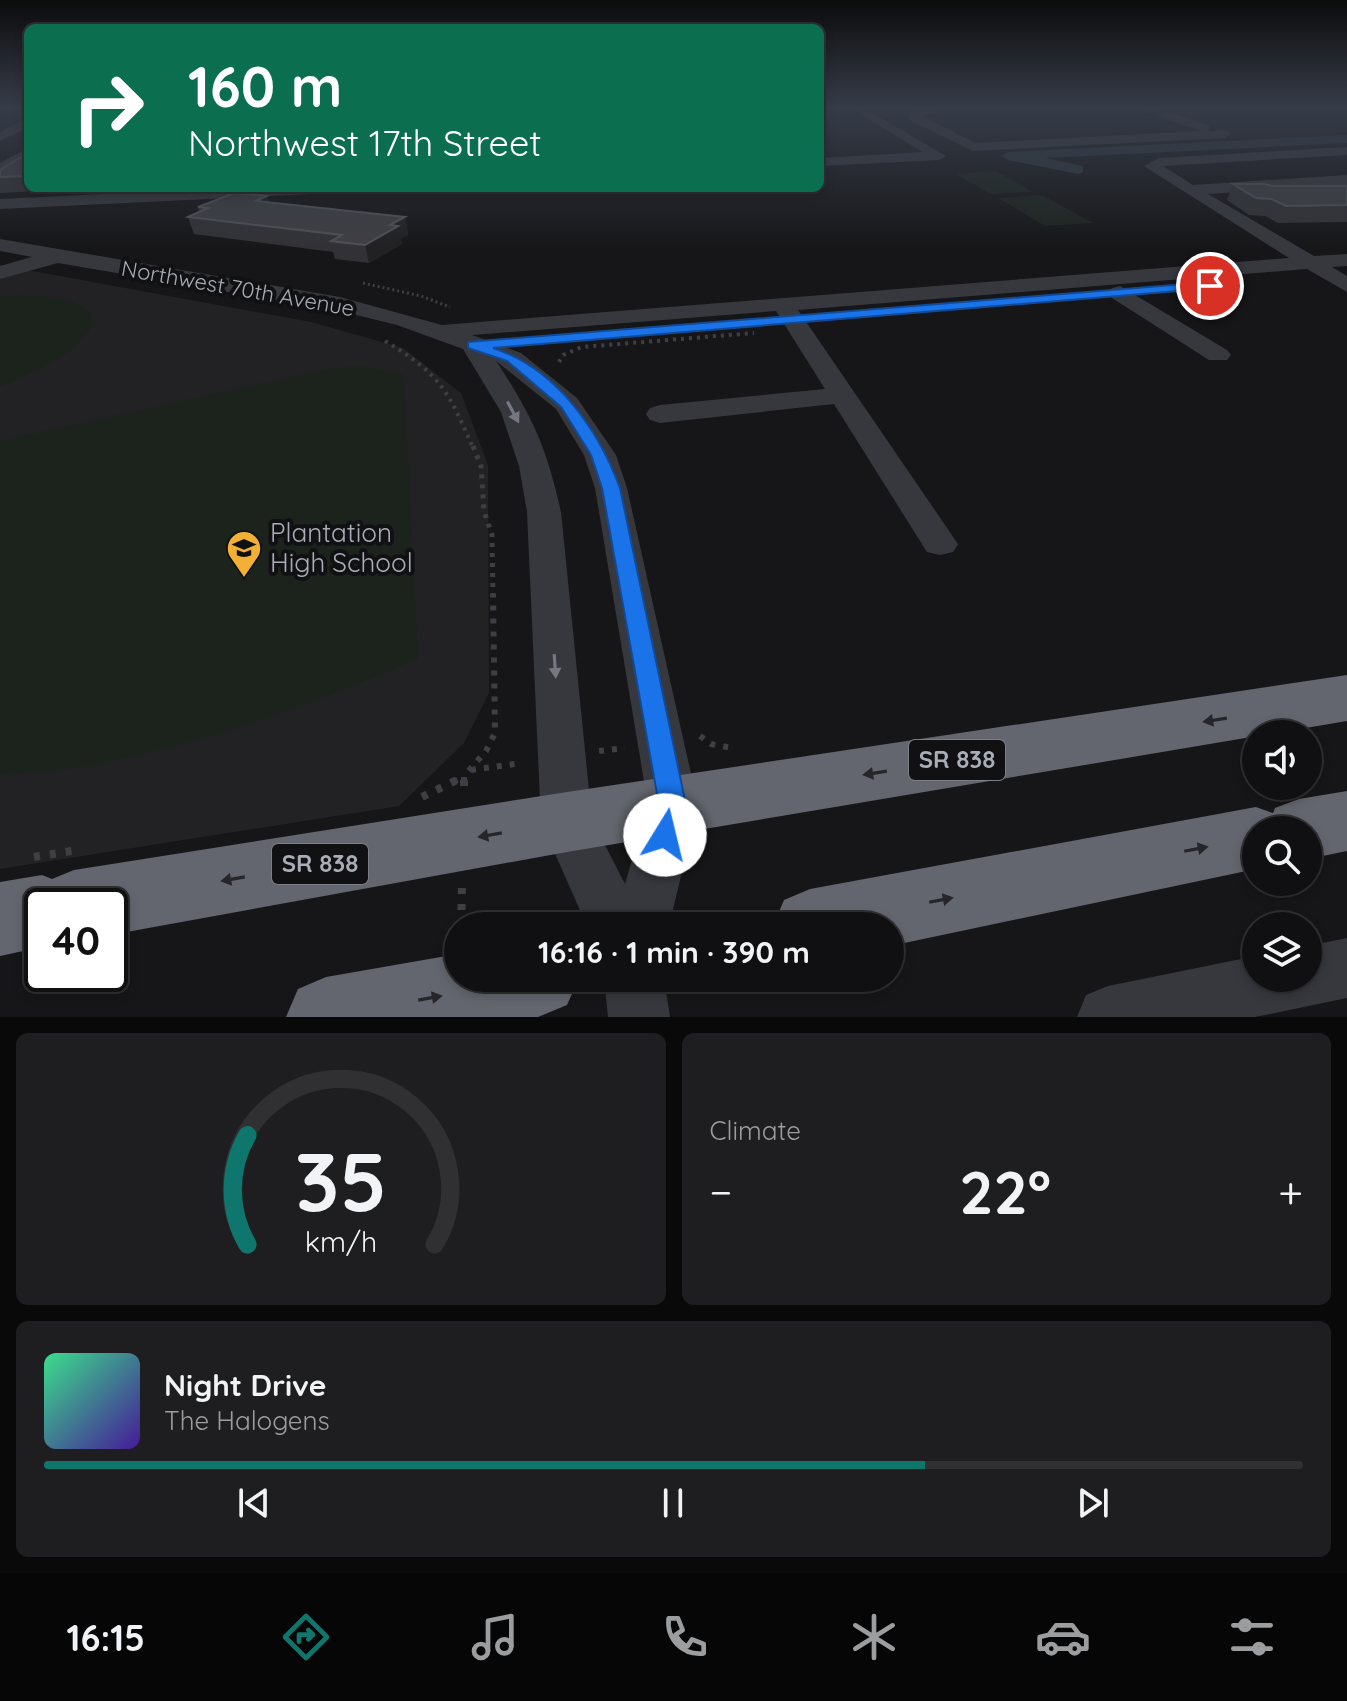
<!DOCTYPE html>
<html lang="en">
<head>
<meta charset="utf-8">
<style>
  :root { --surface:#101012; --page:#1e1e20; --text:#f1f3f6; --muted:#9c9d9f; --line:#303032; --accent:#0f766e }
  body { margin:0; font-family:Quicksand,sans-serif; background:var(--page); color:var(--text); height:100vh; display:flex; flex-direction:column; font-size:30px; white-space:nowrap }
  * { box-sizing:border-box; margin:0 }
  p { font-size:26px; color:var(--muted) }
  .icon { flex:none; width:44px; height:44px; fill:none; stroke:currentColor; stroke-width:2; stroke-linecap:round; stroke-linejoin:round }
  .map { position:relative; height:1017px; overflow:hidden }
  .panel { display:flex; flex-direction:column; gap:16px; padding:16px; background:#09090a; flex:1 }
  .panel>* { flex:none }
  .banner { position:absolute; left:24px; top:24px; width:800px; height:168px; border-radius:12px; box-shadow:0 4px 12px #0003,0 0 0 2px var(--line); background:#0b6e4f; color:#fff; overflow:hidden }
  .fabs { position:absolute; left:1242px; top:720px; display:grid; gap:16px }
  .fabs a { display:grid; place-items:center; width:80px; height:80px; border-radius:50%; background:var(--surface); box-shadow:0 4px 12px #0003,0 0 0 2px var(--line); font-size:40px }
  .speed { position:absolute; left:24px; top:888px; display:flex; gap:16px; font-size:40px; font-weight:700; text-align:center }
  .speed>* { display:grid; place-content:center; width:104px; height:104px; border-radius:50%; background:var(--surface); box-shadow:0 4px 12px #0003,0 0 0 2px var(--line); line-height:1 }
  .speed .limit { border:4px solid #111; border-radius:12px; background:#fff; color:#111 }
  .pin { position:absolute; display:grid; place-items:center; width:68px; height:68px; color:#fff; margin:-34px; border:4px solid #fff; border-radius:50%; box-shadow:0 2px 8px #0007 }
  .me { position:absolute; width:88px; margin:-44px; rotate:9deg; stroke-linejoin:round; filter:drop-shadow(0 0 6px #0008) }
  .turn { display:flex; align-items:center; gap:28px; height:168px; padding:0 32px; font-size:36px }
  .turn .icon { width:104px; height:104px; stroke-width:2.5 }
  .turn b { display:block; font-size:56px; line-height:68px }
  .big { font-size:60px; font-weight:700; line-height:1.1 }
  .panel .card { flex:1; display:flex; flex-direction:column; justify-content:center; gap:12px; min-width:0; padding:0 28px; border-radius:12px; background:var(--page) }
  .panel .dial { align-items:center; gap:0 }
  .dial svg { height:208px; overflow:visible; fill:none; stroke:var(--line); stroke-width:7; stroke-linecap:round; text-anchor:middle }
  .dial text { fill:var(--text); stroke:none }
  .song { display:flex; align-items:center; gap:24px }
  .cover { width:96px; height:96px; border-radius:12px; background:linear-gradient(135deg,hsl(150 70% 55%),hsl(260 70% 35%)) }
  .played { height:8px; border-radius:4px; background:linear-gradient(90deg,var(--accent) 70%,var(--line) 70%) }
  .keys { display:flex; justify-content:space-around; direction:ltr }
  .heat { display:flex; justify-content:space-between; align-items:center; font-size:44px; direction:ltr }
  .panel .tiles { flex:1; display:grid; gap:16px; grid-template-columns:1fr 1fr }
  .card:last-child { grid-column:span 2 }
  .trip { position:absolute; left:444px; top:912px; width:460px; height:80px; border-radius:40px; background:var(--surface); box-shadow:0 4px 12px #0003,0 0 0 2px var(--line); font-weight:700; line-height:80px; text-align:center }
  .menu { display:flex; height:128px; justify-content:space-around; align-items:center; background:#060607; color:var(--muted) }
  .menu .icon { width:56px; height:56px }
  .menu .on { color:var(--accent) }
  .menu b { font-size:36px; color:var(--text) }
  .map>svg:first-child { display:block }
  .built { fill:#222225 }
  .green { fill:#1c231d }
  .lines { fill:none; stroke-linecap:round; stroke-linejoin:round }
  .canal { fill:#2c353c; fill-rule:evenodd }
  .path-far4 { stroke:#3d3f44; stroke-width:3; stroke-dasharray:2 3; stroke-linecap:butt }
  .path-far3 { stroke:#3d3f44; stroke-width:4; stroke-dasharray:3 5; stroke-linecap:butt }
  .path-far2 { stroke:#3d3f44; stroke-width:5; stroke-dasharray:4 6; stroke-linecap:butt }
  .path-far1 { stroke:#3d3f44; stroke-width:6; stroke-dasharray:5 8; stroke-linecap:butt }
  .path { stroke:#3d3f44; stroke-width:8; stroke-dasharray:6 10; stroke-linecap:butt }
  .minor { fill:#37383d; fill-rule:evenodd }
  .highway { fill:#63666e; fill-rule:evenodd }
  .wall { fill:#323236 }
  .shaded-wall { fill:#212124 }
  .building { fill:#3f3f44; stroke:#4f5156; stroke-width:2 }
  .oneway { fill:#757881 }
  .oneway2 { fill:#26262a }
  .route { fill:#1a73e8; stroke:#114b97; stroke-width:2 }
  .labels { text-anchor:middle; stroke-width:8; stroke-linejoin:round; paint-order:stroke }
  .far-street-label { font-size:22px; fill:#a8adb8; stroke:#111113 }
  .shield { fill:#111113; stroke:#7b7e86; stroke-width:2 }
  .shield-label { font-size:24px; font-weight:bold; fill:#a8adb8 }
  .poi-label { font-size:26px; fill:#a8adb8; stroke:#111113; text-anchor:start }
</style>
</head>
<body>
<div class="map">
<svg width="1347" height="1017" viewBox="0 0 1347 1017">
  <rect width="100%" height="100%" fill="#161618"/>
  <path class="built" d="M0,265L311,322L403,348L461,393L488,465L489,693L464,743L399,806L0,869Z"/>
  <g class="green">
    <path d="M996,171L1033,192L991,194L956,174Z"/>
    <path d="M1042,195L1093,223L1045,226L998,198Z"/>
    <path d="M0,296C30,295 64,293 90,311L93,324C76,357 32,372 0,387Z"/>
    <path d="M361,365L404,375L418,658C316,704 213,740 104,763C70,771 34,771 0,775V441L316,371Z"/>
  </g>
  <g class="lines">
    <path class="canal" d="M1347,135V143L1046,158L1083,166V172L1078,174L1008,160L1001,156L1008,152Z"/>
    <path class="path-far4" d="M363,283L421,296L450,307"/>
    <g class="path-far3">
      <path d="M385,341C440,374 448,390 473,448"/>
      <path d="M559,362L563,355L582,347L754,333"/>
    </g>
    <path class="path-far2" d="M473,446L481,466L484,511L492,535L493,596"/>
    <g class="path-far1">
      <path d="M700,736L711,744L732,748"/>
      <path d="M599,751L625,748"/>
      <path d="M471,770L522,763"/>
      <path d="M453,782L463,777"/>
      <path d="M464,782V776L486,751L495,733L493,594"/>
    </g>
    <g class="path">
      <path d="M464,780V793"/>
      <path d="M422,797L457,780"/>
      <path d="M34,857L72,851"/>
      <path d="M461,926L462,887"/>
    </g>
    <g class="minor">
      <path d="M850,108H864L946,156L939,160L820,166V158L923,152Z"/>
      <path d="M917,108H951L922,116L975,143L1201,131L1138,108H1155L1209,125V131L1224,130L1231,134L1224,138L973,151L909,120V114Z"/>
      <path d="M28,118V127L0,141V132Z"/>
      <path d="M1347,147V155L1163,166L1193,185L1347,175V185L1208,194L1314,256L1347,254V266L1332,267L1347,276V292L1307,269L798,310L958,544L953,552L940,555L927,552L834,404L660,423L650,420L646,414L650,408L660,405L825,389L776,311L472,335L521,353L577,398L616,455L627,488L698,805L669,926H587L541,822L527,512L519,466L501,412L463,349L397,325L340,311L58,263L0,279V266L32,257L0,251V239L340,297L442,325L1289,258L1144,166L1159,158ZM496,361L556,409L584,455L595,488L648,805L625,884L592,820L561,512C547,448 532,415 496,361Z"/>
      <path d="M28,148V158L0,175V163Z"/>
      <path d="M228,188H339L331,193L0,209V199Z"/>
      <path d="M1120,286L1227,350L1231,355L1227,360H1209L1112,298L1109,293L1112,288Z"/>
      <path d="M1347,938V998L1255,1017H1077L1086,995L1108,986L1256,956V978H1308V946Z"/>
      <path d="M604,978H664L670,1017H608Z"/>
    </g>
    <g class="highway">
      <path d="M1347,675V721L567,852L110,935V906H42V947L0,956V882L42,875L52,879L74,870L567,792Z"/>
      <path d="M1347,791V851L1308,859V830H1256V869L890,946V926H773L784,900L810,889L1256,807L1273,813L1275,808L1299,799Z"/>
      <path d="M458,954V978H579L567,1005L538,1017H286L298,989L326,977Z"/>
    </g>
  </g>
  <g class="wall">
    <path d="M28,153V188H59L55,190L0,193V177Z"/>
    <path d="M1233,184L1272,186H1347V222L1278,223L1265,216L1249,215L1227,200Z"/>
    <path d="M267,196L269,202L405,217L408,235L401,239L402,244L369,263L335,259L333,252L194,234L188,217L199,212L198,207Z"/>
  </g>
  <g class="shaded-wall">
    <path d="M267,196L272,213L256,201Z"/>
    <path d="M405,217L408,235L401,239L402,244L369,263L365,245L390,225Z"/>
  </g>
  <g class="building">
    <path d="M28,153V176L0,177V170Z"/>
    <path d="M1233,184H1265L1272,186H1347V205L1286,206L1272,199L1256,198Z"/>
    <path d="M234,193L267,196L256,201L405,217L390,225L398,226L365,245L331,241L342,235L188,217L208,208L198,207Z"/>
  </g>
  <defs><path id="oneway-solid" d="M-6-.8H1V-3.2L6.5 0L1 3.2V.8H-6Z" transform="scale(2)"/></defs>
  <g class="oneway">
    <use href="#oneway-solid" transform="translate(513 412) rotate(62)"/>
    <use href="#oneway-solid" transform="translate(555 666) rotate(86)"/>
  </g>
  <g class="oneway2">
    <use href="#oneway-solid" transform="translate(1215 720) rotate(171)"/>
    <use href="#oneway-solid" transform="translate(875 773) rotate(171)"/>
    <use href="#oneway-solid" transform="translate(490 835) rotate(170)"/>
    <use href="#oneway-solid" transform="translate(1196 849) rotate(-11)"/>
    <use href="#oneway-solid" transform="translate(233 879) rotate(170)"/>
    <use href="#oneway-solid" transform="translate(941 900) rotate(-11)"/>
    <use href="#oneway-solid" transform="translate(430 998) rotate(-10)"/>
  </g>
  <linearGradient id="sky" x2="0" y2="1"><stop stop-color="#0c0c0d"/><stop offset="0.43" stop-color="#363c48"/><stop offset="1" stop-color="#363c48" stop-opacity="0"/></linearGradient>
  <rect width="1347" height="250" fill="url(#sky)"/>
  <path class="route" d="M1210,282L1215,286L1214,288L493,348C556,368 598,429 620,488L686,805L675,844L665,848L655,844L651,835L659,805L602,488L591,455L561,407L507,361L468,348V342Z"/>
  <defs>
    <g id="school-pin" transform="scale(1.8)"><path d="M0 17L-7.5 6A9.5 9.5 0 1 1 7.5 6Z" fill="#f2b134" stroke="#111113"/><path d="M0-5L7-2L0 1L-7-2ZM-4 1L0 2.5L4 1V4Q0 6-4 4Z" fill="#111"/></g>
  </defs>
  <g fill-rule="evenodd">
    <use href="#school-pin" x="244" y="548"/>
  </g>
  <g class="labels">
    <g class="far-street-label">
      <text transform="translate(238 288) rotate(10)" y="8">Northwest 70th Avenue</text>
    </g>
    <g class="shield">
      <rect x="909" y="740" width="96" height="40" rx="6"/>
      <rect x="272" y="844" width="96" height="40" rx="6"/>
    </g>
    <g class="shield-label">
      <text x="957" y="768">SR 838</text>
      <text x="320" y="872">SR 838</text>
    </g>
    <g class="poi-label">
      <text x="270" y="542">Plantation<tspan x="270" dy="30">High School</tspan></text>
    </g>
  </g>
</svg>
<div class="fabs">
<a><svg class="icon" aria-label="sound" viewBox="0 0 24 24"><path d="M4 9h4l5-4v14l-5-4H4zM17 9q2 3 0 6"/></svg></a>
<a><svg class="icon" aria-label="search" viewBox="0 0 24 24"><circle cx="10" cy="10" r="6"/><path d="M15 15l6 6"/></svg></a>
<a><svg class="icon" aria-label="layers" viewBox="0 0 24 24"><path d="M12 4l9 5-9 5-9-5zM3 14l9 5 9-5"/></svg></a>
</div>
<div class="speed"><div class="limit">40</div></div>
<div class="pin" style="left:1210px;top:286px;background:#d93025"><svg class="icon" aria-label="arrive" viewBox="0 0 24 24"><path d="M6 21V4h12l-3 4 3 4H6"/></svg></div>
<svg class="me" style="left:665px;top:835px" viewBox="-20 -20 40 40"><circle r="19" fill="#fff"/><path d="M0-13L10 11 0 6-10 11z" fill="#1a73e8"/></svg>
<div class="trip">16:16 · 1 min · 390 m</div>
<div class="banner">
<div class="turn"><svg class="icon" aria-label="right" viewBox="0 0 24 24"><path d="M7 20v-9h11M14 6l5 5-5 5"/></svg><div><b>160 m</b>Northwest 17th Street</div></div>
</div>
</div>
<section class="panel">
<div class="tiles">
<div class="card dial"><svg viewBox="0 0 100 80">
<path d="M14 69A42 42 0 1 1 86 69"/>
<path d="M14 69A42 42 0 0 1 14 27" stroke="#0f766e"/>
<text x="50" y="56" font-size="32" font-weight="700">35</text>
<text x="50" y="72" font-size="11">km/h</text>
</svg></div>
<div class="card"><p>Climate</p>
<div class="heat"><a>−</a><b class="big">22°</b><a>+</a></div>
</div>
<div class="card">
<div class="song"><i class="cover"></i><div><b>Night Drive</b><p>The Halogens</p></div></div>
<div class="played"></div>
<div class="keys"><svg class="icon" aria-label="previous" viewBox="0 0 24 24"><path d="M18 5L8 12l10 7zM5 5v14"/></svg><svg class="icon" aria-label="pause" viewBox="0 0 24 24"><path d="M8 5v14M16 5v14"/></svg><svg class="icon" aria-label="next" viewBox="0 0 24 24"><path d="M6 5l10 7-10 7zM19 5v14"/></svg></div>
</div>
</div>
</section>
<nav class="menu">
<b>16:15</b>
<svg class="icon on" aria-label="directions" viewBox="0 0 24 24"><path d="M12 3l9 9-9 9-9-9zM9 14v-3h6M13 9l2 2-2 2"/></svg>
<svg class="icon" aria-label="music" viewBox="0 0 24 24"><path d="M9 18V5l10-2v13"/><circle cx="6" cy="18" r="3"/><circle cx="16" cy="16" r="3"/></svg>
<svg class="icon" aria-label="phone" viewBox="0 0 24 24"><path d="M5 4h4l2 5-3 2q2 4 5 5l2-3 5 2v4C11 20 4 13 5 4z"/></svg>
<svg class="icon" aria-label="climate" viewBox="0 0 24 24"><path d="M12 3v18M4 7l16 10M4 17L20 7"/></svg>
<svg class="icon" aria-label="car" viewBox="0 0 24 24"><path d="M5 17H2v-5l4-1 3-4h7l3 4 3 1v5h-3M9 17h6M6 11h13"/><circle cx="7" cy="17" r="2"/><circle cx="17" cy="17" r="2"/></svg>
<svg class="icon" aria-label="filters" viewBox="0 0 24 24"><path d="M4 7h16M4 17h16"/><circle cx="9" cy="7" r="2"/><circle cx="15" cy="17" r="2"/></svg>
</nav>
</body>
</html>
